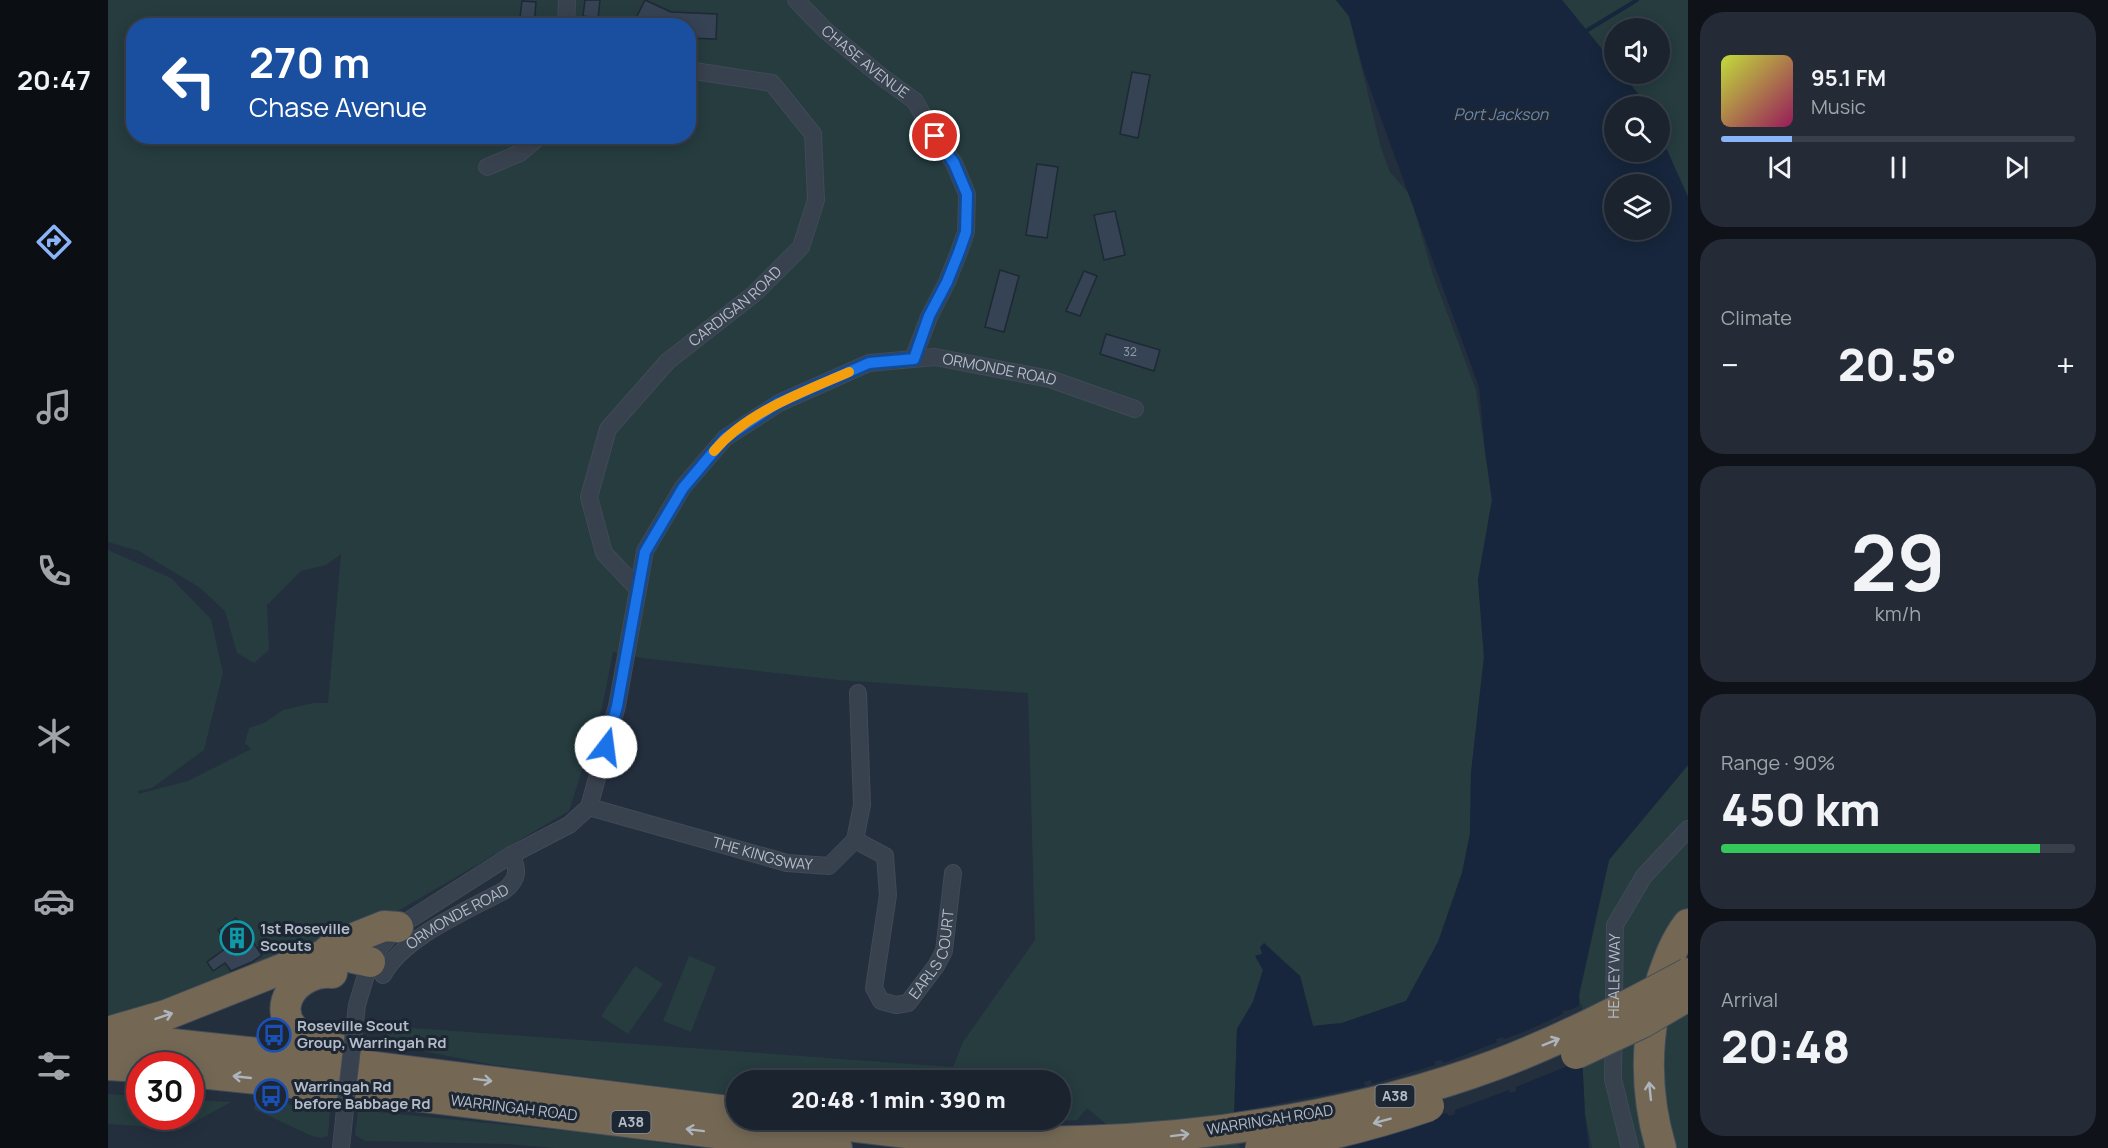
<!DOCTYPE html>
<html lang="en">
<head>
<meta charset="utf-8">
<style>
  :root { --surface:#1b232e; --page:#242b36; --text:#f1f3f6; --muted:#a0a4aa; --line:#39404a; --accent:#8ab4f8 }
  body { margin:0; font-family:Manrope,sans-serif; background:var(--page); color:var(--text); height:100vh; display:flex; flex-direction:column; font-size:22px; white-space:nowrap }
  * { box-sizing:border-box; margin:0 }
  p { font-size:20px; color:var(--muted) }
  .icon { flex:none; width:33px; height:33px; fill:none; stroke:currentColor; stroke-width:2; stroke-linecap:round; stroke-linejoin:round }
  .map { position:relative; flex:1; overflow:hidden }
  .sheet { display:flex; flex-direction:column; gap:12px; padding:12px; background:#0f1319; width:420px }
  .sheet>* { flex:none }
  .top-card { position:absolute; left:18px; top:18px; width:570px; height:126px; border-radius:24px; box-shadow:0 3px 15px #0003,0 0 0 2px var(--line); background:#1a4fa0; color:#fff; overflow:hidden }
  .fabs { position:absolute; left:1496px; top:18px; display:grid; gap:12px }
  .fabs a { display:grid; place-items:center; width:66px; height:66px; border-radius:50%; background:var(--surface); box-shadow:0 3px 15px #0003,0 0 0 2px var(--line); font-size:30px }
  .speed { position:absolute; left:18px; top:1052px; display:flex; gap:12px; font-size:30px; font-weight:700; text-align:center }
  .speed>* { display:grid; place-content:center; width:78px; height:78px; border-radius:50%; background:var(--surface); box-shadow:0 3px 15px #0003,0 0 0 2px var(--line); line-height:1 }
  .speed .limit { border:9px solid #d22; background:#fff; color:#111 }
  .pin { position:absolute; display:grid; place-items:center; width:51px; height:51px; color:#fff; margin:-26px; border:3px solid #fff; border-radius:50%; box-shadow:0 2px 6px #0007 }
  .me { position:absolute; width:66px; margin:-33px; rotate:15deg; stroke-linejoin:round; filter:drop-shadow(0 0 4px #0008) }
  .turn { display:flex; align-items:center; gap:21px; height:126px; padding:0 24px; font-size:27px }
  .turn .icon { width:78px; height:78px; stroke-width:2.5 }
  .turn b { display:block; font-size:42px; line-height:51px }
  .big { font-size:45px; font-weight:800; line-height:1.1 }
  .sheet .card { flex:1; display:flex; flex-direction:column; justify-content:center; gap:9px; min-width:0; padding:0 21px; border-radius:24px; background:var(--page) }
  .sheet .dial { align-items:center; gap:0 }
  .dial b { font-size:78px; line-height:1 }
  .song { display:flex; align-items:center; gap:18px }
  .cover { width:72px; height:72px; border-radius:9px; background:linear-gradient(135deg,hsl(70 70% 55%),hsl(330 70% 35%)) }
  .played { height:6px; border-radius:3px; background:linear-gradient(90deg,var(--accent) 20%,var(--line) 20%) }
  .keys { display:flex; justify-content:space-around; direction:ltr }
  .heat { display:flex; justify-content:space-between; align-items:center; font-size:33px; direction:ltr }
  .charge { height:9px; border-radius:4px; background:linear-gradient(90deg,#34c759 90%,var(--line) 0) }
  .trip { position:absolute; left:618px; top:1070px; width:345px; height:60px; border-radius:30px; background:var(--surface); box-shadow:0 3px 15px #0003,0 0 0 2px var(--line); font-weight:800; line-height:60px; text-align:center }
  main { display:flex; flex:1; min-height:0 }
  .dock { display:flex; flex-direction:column; width:108px; justify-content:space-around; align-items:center; background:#0b0e12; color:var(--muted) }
  .dock .icon { width:42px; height:42px }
  .dock .selected { color:var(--accent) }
  .dock b { font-size:27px; color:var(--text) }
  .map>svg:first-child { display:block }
  .green { fill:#263c3f; fill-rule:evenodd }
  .water { fill:#17263c; fill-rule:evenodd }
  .pier { fill:#242f3e }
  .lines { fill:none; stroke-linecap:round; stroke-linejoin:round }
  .stream { stroke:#17263c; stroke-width:4 }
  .building { fill:#364354; stroke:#1f2835; stroke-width:1.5 }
  .street-casing { stroke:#414a57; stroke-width:18 }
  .highway-casing { stroke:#434c59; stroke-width:32 }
  .street { stroke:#38414e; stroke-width:16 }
  .highway { stroke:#746855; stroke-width:30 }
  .street-bridge-casing { stroke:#414a57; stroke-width:18; stroke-linecap:butt }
  .highway-bridge-casing { stroke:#434c59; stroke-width:32; stroke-linecap:butt }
  .street-bridge { stroke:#38414e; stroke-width:16 }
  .highway-bridge { stroke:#746855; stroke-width:30 }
  .oneway { stroke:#aeb4bd }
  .route-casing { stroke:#114b97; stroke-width:15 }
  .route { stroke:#1a73e8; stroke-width:10 }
  .slow { stroke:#f59e0b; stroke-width:10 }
  .labels { text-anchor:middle; stroke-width:6; stroke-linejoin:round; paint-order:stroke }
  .number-label { font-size:12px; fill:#929caa }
  .shield { fill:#1d2633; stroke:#878f9c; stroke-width:1.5 }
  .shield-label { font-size:14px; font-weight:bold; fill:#b4bcc9 }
  .street-label { font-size:15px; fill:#b4bcc9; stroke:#1d2633 }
  .poi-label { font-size:15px; font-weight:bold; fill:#b4bcc9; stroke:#1d2633; text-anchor:start }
  .water-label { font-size:16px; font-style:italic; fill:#6d86a8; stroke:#1d2633 }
</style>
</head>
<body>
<main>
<nav class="dock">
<b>20:47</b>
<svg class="icon selected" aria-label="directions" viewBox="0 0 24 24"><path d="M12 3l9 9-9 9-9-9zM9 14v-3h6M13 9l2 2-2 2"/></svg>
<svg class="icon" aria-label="music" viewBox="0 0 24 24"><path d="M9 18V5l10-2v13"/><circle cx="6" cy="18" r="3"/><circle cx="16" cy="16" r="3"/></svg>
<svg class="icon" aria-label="phone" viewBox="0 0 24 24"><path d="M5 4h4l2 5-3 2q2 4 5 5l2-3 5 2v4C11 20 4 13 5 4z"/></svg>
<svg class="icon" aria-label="climate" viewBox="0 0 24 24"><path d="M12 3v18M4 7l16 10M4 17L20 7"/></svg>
<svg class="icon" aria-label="car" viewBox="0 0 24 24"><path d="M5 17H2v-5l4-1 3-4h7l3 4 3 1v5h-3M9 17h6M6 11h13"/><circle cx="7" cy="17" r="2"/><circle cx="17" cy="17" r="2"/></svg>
<svg class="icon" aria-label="filters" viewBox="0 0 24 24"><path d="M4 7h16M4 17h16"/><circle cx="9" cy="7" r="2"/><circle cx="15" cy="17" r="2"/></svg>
</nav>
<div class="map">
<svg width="1580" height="1148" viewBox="0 0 1580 1148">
  <rect width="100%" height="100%" fill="#242f3e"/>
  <g class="green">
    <path d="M0,0H1228L1241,16L1273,148L1282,172L1302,195L1325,275L1368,390L1384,500L1370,580L1376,657L1363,773L1362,834L1354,873L1330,942L1298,1001L1234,1023L1205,1026L1192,976L1154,954L1148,956L1155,970L1145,1002L1129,1029L1126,1118L1135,1148H1027L979,1108L969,1120L915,1123L906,1119H952V1080H628V1096L386,1065L279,1044L278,1026L845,1067L855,1042L927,940L920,693L731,680L534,658L505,652L494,708L461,811L285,914L0,1021V550L63,578L103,619L115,673L96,750L44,788L30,791V794L80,781L143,749L137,743L141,728L156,723L175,710L205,703H220L233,554L218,565L193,571L159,605L161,650L146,663L129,653L117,611L91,587L31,551L0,542ZM26,26H580V136H26Z"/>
    <path d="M1454,0H1580V197L1551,132V106H1540L1514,74H1551V28H1506V64Z"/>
    <path d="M1580,765V1148H1484L1477,1115L1471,995L1501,859Z"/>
    <path d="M581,956L608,967L583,1032L555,1021Z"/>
    <path d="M527,966L555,984L520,1034L493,1016Z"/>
    <path d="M0,1094L31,1096L32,1116H82L83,1100L123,1102L74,1129L0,1124Z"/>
    <path d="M161,1102V1106L177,1109L178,1104L222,1111L220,1136L213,1138L204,1136L146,1109L148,1103Z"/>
    <path d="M250,1110L500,1135L588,1148H447L399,1144L257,1141L247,1135Z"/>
  </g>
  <path class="water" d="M1228,0H1454L1506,64V74H1514L1540,106H1506V152H1551V132L1580,197V765L1501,860L1471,995L1477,1115L1481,1148H1135L1126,1118L1129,1029L1145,1002L1155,970L1147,956L1154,954L1152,947L1156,943L1192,976L1205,1026L1234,1023L1298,1001L1330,942L1354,873L1362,834L1363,773L1376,657L1370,580L1384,500L1377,450L1371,387L1256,72L1241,16ZM1506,184H1551V230H1506Z"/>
  <path class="pier" d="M1474,1004L1477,1059L1408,1087V1091L1402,1093L1401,1090L1347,1110V1114L1341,1116L1339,1113L1211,1148H1132L1123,1113L1254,1087L1257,1086L1256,1082L1263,1080L1264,1084L1327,1065V1061L1334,1060L1335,1063L1341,1061L1389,1042L1388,1039L1395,1037L1396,1039L1418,1031L1455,1014V1011L1462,1010Z"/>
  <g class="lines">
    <path class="stream" d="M1478,31L1529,0"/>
  </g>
  <g class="building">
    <path d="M477,0H492L490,18L475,16Z"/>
    <path d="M537,0L563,12L609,14L608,39L580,38V26H524Z"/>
    <path d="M414,1L428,2L426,26H411Z"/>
    <path d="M1024,72L1042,75L1030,138L1012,134Z"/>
    <path d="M929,164L950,167L939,238L918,235Z"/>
    <path d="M1007,211L1017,255L996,260L986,215Z"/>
    <path d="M892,270L911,276L896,332L877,327Z"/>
    <path d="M976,271L989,276L972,316L958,311Z"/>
    <path d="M998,334L1052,350L1046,371L992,354Z"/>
    <path d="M128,918L154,955L144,962L123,971L117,963L105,971L99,962L121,946L110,930Z"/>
  </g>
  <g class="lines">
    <g class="street-casing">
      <g id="street">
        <path id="s1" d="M688,0L717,30L774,77L807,101L827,137L846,163L859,194L858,232L851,252L839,282L821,317L805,359"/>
        <path d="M458,26L459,0"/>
        <path d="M379,167L412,153L432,136"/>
        <path id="s2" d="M529,588L496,553L481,497L500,429L560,361L646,294L693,247L708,200L705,134L664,83L580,70"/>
        <path id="s3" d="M481,807L679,863L721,866L747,840L754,805L750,693"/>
        <path id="s4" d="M747,840L777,856L780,895L766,988L773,1001L788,1005L800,1003L828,966L836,951L845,873"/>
        <path id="s5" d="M275,975C295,937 359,911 397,890C410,879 411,870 403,855"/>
        <path id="s6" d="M249,1005L262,962L273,946L290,927L403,855L461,825L481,807L509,706L537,551L575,487L617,438L671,403L761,363L827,357L942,379L1027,409"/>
        <path d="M233,1148L237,1109"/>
        <path id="s7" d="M1522,1148L1505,1079L1507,925L1536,876L1580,829"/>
      </g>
    </g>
    <g class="highway-casing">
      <g id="highway">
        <path d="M214,956L226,946L276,926L290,927"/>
        <path d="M224,973C188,970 158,1010 193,1036C205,1044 220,1046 233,1050"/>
        <path d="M3,1031L58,1015L199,959L228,954L262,962"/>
        <path d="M0,1039L36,1041L179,1056L628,1112"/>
        <path d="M0,1065L32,1067"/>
        <path d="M82,1072L317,1097L729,1148"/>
        <path d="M682,1119L840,1138L908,1142L972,1141"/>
        <path d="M1553,1148C1536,1091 1537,1035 1554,978C1561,958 1567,941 1580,924"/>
      </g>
    </g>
    <use href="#street" class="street"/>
    <use href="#highway" class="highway"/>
    <g class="street-bridge-casing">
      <path id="street-bridge" d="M237,1109L249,1005"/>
    </g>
    <g class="highway-bridge-casing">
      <g id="highway-bridge">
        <path d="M1468,1054L1534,1023L1580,996"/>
        <path d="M972,1141C1110,1137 1257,1113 1387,1065C1454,1040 1517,1007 1580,973"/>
        <path d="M1152,1148C1209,1139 1266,1125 1321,1106"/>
      </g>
    </g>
    <use href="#street-bridge" class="street-bridge"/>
    <use href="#highway-bridge" class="highway-bridge"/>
  </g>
  <defs><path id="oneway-shaft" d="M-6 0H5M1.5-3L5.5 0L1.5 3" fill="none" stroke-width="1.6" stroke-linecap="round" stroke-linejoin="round" transform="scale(1.5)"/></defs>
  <g class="oneway">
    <use href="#oneway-shaft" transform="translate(56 1016) rotate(-19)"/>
    <use href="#oneway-shaft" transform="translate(1443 1042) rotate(-22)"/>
    <use href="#oneway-shaft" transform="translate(134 1077) rotate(-174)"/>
    <use href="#oneway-shaft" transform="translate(375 1080) rotate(7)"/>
    <use href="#oneway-shaft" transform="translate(1542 1091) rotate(-96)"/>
    <use href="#oneway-shaft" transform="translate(1274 1121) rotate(165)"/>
    <use href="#oneway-shaft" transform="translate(587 1130) rotate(-173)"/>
    <use href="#oneway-shaft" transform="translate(1072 1135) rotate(-7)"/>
  </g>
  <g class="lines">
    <g class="route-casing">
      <path id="route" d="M498,747L509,706L537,552L575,488L617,438L670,403L761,363L806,359L821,316L839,282L851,252L858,232L859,194L846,163L827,136"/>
    </g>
    <use href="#route" class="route"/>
    <path class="slow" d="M606,451C639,412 695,392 741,372"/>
  </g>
  <defs>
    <g id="building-ring" transform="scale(1.725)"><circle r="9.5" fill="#1d2633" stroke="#0f9aa8" stroke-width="1.5"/><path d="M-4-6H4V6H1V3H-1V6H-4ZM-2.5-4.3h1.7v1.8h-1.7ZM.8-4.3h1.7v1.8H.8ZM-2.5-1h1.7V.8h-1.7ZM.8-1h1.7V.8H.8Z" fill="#0f9aa8"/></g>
    <g id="bus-ring" transform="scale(1.725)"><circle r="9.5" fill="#1d2633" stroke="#1a4fb4" stroke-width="1.5"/><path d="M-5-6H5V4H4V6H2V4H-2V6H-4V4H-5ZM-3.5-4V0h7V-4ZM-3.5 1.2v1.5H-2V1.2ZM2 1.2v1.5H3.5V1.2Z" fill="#1a4fb4"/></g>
  </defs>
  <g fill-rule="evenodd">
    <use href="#building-ring" x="129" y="938"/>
    <use href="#bus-ring" x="166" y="1035"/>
    <use href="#bus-ring" x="163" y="1096"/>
  </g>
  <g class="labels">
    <g class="number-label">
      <text x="1022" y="356">32</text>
    </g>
    <g class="shield">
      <rect x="1267.5" y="1085" width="39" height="22" rx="4.5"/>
      <rect x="503.5" y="1111" width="39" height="22" rx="4.5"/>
    </g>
    <g class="shield-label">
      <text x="1287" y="1101">A38</text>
      <text x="523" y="1127">A38</text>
    </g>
    <g class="street-label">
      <text dy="5" stroke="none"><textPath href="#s1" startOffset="93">CHASE AVENUE</textPath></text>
      <text dy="5" stroke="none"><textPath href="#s2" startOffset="354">CARDIGAN ROAD</textPath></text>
      <text dy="5" stroke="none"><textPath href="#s6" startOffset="1012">ORMONDE ROAD</textPath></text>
      <text dy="5" stroke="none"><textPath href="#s3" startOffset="180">THE KINGSWAY</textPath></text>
      <text dy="5" stroke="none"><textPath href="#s5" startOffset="96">ORMONDE ROAD</textPath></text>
      <text dy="5" stroke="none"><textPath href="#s4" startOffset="266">EARLS COURT</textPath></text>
      <text dy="5" stroke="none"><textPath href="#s7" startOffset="174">HEALEY WAY</textPath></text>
      <text transform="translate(406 1108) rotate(7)" y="5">WARRINGAH ROAD</text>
      <text transform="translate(1162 1120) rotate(-9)" y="5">WARRINGAH ROAD</text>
    </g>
    <g class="poi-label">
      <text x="152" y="934">1st Roseville<tspan x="152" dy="17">Scouts</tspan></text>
      <text x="189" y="1031">Roseville Scout<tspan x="189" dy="17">Group, Warringah Rd</tspan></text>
      <text x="186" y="1092">Warringah Rd<tspan x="186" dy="17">before Babbage Rd</tspan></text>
    </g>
    <g class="water-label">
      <text x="1393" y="120">Port Jackson</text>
    </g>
  </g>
</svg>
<div class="fabs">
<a><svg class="icon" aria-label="sound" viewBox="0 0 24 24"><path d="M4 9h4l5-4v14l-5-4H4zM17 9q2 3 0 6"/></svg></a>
<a><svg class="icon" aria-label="search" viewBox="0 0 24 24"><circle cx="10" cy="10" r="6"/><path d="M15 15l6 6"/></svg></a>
<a><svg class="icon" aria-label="layers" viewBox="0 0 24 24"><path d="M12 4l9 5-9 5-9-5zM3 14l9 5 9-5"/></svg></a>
</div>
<div class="speed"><div class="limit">30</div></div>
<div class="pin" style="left:827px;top:136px;background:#d93025"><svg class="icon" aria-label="arrive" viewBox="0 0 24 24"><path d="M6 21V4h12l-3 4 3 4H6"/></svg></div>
<svg class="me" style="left:498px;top:747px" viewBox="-20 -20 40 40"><circle r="19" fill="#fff"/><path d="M0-13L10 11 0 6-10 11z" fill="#1a73e8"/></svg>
<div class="trip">20:48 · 1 min · 390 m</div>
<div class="top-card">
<div class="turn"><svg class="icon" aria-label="left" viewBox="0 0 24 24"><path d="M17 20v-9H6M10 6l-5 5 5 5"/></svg><div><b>270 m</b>Chase Avenue</div></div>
</div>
</div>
<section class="sheet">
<div class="card">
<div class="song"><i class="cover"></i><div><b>95.1 FM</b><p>Music</p></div></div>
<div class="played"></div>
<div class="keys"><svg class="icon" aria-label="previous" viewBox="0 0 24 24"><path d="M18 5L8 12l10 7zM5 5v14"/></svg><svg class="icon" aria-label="pause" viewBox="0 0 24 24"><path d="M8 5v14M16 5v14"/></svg><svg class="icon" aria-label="next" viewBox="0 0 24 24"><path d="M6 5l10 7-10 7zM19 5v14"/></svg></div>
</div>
<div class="card"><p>Climate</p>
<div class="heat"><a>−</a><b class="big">20.5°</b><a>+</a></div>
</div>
<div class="card dial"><b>29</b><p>km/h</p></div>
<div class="card"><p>Range · 90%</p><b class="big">450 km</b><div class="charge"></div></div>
<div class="card"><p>Arrival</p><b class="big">20:48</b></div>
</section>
</main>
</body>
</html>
